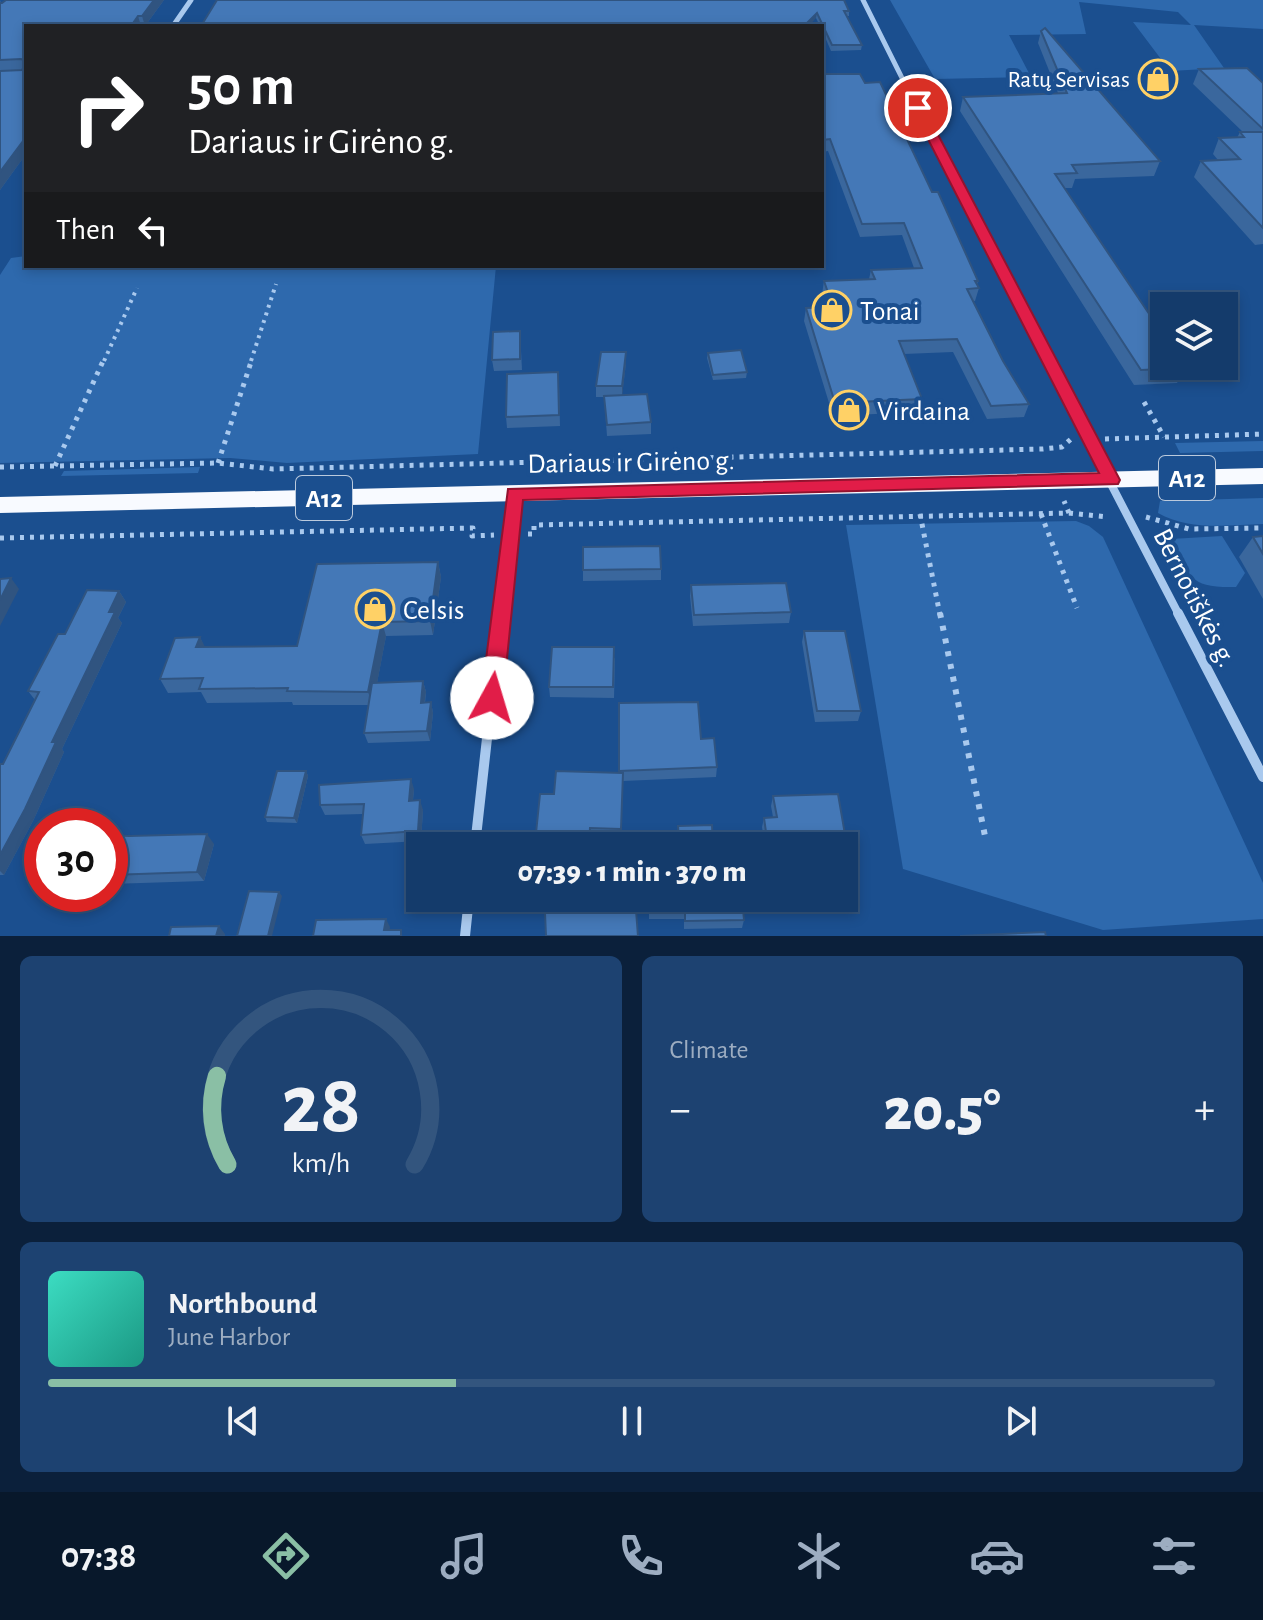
<!DOCTYPE html>
<html lang="en">
<head>
<meta charset="utf-8">
<style>
  :root { --surface:#143b6b; --page:#1d4271; --text:#f1f3f6; --muted:#9dadc1; --line:#33557e; --accent:#8abfa5 }
  body { margin:0; font-family:"Alegreya Sans",sans-serif; background:var(--page); color:var(--text); height:100vh; display:flex; flex-direction:column; font-size:30px; white-space:nowrap }
  * { box-sizing:border-box; margin:0 }
  p { font-size:26px; color:var(--muted) }
  .icon { flex:none; width:44px; height:44px; fill:none; stroke:currentColor; stroke-width:2; stroke-linecap:round; stroke-linejoin:round }
  .map { position:relative; height:936px; overflow:hidden }
  .sheet { display:flex; flex-direction:column; gap:20px; padding:20px; background:#0b203b; flex:1 }
  .sheet>* { flex:none }
  .guide { position:absolute; left:24px; top:24px; width:800px; height:244px; border-radius:0px; box-shadow:0 4px 12px #0003,0 0 0 2px var(--line); background:#202124; color:#fff; overflow:hidden }
  .tools { position:absolute; left:1150px; top:292px; display:grid; gap:16px }
  .tools a { display:grid; place-items:center; width:88px; height:88px; border-radius:0px; background:var(--surface); box-shadow:0 4px 12px #0003,0 0 0 2px var(--line); font-size:40px }
  .speed { position:absolute; left:24px; top:808px; display:flex; gap:16px; font-size:40px; font-weight:700; text-align:center }
  .speed>* { display:grid; place-content:center; width:104px; height:104px; border-radius:50%; background:var(--surface); box-shadow:0 4px 12px #0003,0 0 0 2px var(--line); line-height:1 }
  .speed .limit { border:12px solid #d22; background:#fff; color:#111 }
  .pin { position:absolute; display:grid; place-items:center; width:68px; height:68px; color:#fff; margin:-34px; border:4px solid #fff; border-radius:50%; box-shadow:0 2px 8px #0007 }
  .me { position:absolute; width:88px; margin:-44px; rotate:6deg; stroke-linejoin:round; filter:drop-shadow(0 0 6px #0008) }
  .turn { display:flex; align-items:center; gap:28px; height:168px; padding:0 32px; font-size:36px }
  .turn .icon { width:104px; height:104px; stroke-width:2.5 }
  .turn b { display:block; font-size:56px; line-height:68px }
  .then { display:flex; align-items:center; height:76px; padding:0 32px; background:#0003; gap:16px; font-size:30px }
  .big { font-size:60px; font-weight:800; line-height:1.1 }
  .sheet .card { flex:1; display:flex; flex-direction:column; justify-content:center; gap:12px; min-width:0; padding:0 28px; border-radius:12px; background:var(--page) }
  .sheet .dial { align-items:center; gap:0 }
  .dial svg { height:208px; overflow:visible; fill:none; stroke:var(--line); stroke-width:7; stroke-linecap:round; text-anchor:middle }
  .dial text { fill:var(--text); stroke:none }
  .song { display:flex; align-items:center; gap:24px }
  .cover { width:96px; height:96px; border-radius:12px; background:linear-gradient(135deg,hsl(170 70% 55%),hsl(170 70% 35%)) }
  .played { height:8px; border-radius:4px; background:linear-gradient(90deg,var(--accent) 35%,var(--line) 35%) }
  .keys { display:flex; justify-content:space-around; direction:ltr }
  .heat { display:flex; justify-content:space-between; align-items:center; font-size:44px; direction:ltr }
  .sheet .tiles { flex:1; display:grid; gap:20px; grid-template-columns:1fr 1fr }
  .card:last-child { grid-column:span 2 }
  .trip { position:absolute; left:406px; top:832px; width:452px; height:80px; border-radius:0px; background:var(--surface); box-shadow:0 4px 12px #0003,0 0 0 2px var(--line); font-weight:800; line-height:80px; text-align:center }
  .menu { display:flex; height:128px; justify-content:space-around; align-items:center; background:#08182b; color:var(--muted) }
  .menu .icon { width:56px; height:56px }
  .menu .selected { color:var(--accent) }
  .menu b { font-size:36px; color:var(--text) }
  .map>svg:first-child { display:block }
  .green { fill:#2e69ad }
  .lines { fill:none; stroke-linecap:round; stroke-linejoin:round }
  .path-far2 { stroke:#a9c9ee; stroke-width:4; stroke-dasharray:3 5; stroke-linecap:butt }
  .path-far1 { stroke:#a9c9ee; stroke-width:5; stroke-dasharray:4 6; stroke-linecap:butt }
  .path { stroke:#a9c9ee; stroke-width:6; stroke-dasharray:5 8; stroke-linecap:butt }
  .minor-far3 { stroke:#a9c9ee; stroke-width:5 }
  .minor-far2 { stroke:#a9c9ee; stroke-width:6 }
  .minor-far1 { stroke:#a9c9ee; stroke-width:8 }
  .minor { stroke:#a9c9ee; stroke-width:10 }
  .trunk { fill:#f8faff; fill-rule:evenodd }
  .wall { fill:#3a679d }
  .shaded-wall { fill:#305480 }
  .building { fill:#4478b7; stroke:#305480; stroke-width:2 }
  .route { fill:#e11d48; stroke:#92132f; stroke-width:2 }
  .labels { text-anchor:middle; stroke-width:8; stroke-linejoin:round; paint-order:stroke }
  .far-poi-label { font-size:24px; fill:#fff; stroke:#1b4f8f; text-anchor:end }
  .shield { fill:#1b4f8f; stroke:#bbcadd; stroke-width:2 }
  .shield-label { font-size:26px; font-weight:bold; fill:#fff }
  .poi-label { font-size:28px; fill:#fff; stroke:#1b4f8f; text-anchor:start }
  .street-label { font-size:28px; fill:#fff; stroke:#1b4f8f }
</style>
</head>
<body>
<div class="map">
<svg width="1263" height="936" viewBox="0 0 1263 936">
  <rect width="100%" height="100%" fill="#1b4f8f"/>
  <g class="green">
    <path d="M890,0H1263V29L1194,25L1224,68L1170,71L1133,22L1191,25L1178,12L1079,2L1086,34L1009,35L1031,77L935,79Z"/>
    <path d="M26,256V266H496L478,454L287,463L230,458L0,463V275L11,258Z"/>
    <path d="M1263,441V451L1180,453L1175,443Z"/>
    <path d="M200,467L198,473L61,476L64,471Z"/>
    <path d="M1263,498V524C1228,525 1189,531 1158,513L1160,501Z"/>
    <path d="M1076,521L1089,526L1103,537L1263,883V919L1103,930L903,869L846,525Z"/>
    <path d="M1222,536L1245,573L1236,587C1189,588 1191,578 1171,539Z"/>
  </g>
  <g class="lines">
    <g class="path-far2">
      <path d="M104,361L137,288"/>
      <path d="M251,361L276,284"/>
    </g>
    <g class="path-far1">
      <path d="M1144,402L1164,437"/>
      <path d="M1105,439L1263,434"/>
      <path d="M218,463L252,359"/>
      <path d="M55,466L104,359"/>
      <path d="M0,467L218,463L273,469L1043,449L1062,447L1071,439"/>
      <path d="M1069,513L1108,517"/>
      <path d="M920,514L940,615"/>
      <path d="M1041,514L1077,608"/>
      <path d="M1146,517L1189,529L1263,528"/>
      <path d="M528,534H534V525L1069,513L1064,501"/>
      <path d="M0,538L473,528L472,536L494,535"/>
    </g>
    <path class="path" d="M940,613L985,836"/>
    <g class="minor-far3">
      <path d="M863,0L943,160"/>
      <path d="M173,26L191,0"/>
    </g>
    <path class="minor-far2" d="M942,158L1047,361"/>
    <g class="minor-far1">
      <path d="M1046,359L1179,615"/>
      <path d="M501,615L515,494"/>
    </g>
    <g class="minor">
      <path d="M1178,613L1263,777"/>
      <path d="M475,846L501,613"/>
      <path d="M465,936L469,898"/>
    </g>
    <path class="trunk" d="M1263,468V484L0,513V497Z"/>
  </g>
  <g class="wall">
    <path d="M0,0L1,3L6,0H164L145,26H26V154L0,190Z"/>
    <path d="M849,11V16H847L862,45L861,50L831,51L822,30V26H820L816,18L201,26Z"/>
    <path d="M1041,31L1160,161L1154,176L1075,179L1072,188H1064L1185,368L1177,383L1134,385L960,111L963,97L1058,93L1038,43Z"/>
    <path d="M1199,69L1263,83V244L1255,245L1194,177L1201,161L1218,160L1213,154L1219,138H1237L1240,132H1243L1193,84Z"/>
    <path d="M822,74L932,192L978,281L977,285L979,288L975,301H973L1003,361L1029,404L1024,417L987,419L953,352L904,354L922,399L918,412L833,416L804,321L806,308L826,307L822,294L824,281L869,279L871,270L914,268L902,235L860,237L828,151L822,152Z"/>
    <path d="M520,331L522,370L494,371L492,360Z"/>
    <path d="M708,353L747,372L746,378L713,380L707,358Z"/>
    <path d="M626,363L622,395L651,422V434L607,436L604,397H596V386Z"/>
    <path d="M559,383L560,426L507,428L506,417Z"/>
    <path d="M1263,536V599L1239,557L1253,537Z"/>
    <path d="M438,562L441,577L433,635L386,636L377,683L423,681L426,692L425,703L431,702L433,713L430,741L368,743L364,733L369,705H293L292,702L207,703L201,692L168,693L160,679L200,637L204,647L297,646Z"/>
    <path d="M661,569V580L583,581V570Z"/>
    <path d="M691,585L791,612L789,623L693,626L690,596Z"/>
    <path d="M119,591L126,602L118,618L122,623L62,749L64,752L34,819L4,875H0V764H3L35,700L28,691L65,634Z"/>
    <path d="M804,631L861,711L858,721L815,722L802,642Z"/>
    <path d="M615,658L614,698L550,697L549,687Z"/>
    <path d="M619,703L701,739L717,767L716,777L623,781L621,838H590V846H536L535,843L554,794L619,773Z"/>
    <path d="M306,771L308,776L297,823L267,822L265,817Z"/>
    <path d="M414,789L413,800L423,810L421,841L365,844L361,835L363,814L325,815L320,805Z"/>
    <path d="M773,796L847,846L844,855V846H765L762,827L764,818L773,817L771,806Z"/>
    <path d="M110,835L214,844L204,881L110,884Z"/>
    <path d="M649,898L744,920L742,928L684,929V919H649Z"/>
  </g>
  <g class="shaded-wall">
    <path d="M154,0H164L145,26L142,16Z"/>
    <path d="M817,13L816,18L809,26H804Z"/>
    <path d="M138,16L141,26H131Z"/>
    <path d="M26,137V154L0,190V172Z"/>
    <path d="M626,352V363L622,397V386Z"/>
    <path d="M438,562L441,577L433,635L430,621Z"/>
    <path d="M11,578L19,589L0,626V600Z"/>
    <path d="M119,591L126,602L118,618L122,623L62,749L64,752L34,819L4,875L0,871V855L52,742Z"/>
    <path d="M382,622L386,636L373,705L368,692Z"/>
    <path d="M200,637L207,651L196,647Z"/>
    <path d="M423,681L426,692L423,713L421,703Z"/>
    <path d="M431,702L433,713L430,741L427,731Z"/>
    <path d="M306,771L308,776L297,823L294,818Z"/>
    <path d="M411,779L414,789L412,811L409,801Z"/>
    <path d="M420,800L423,810L421,841L418,831Z"/>
    <path d="M207,834L214,844L204,881L197,872Z"/>
    <path d="M279,892L282,896L272,936H268Z"/>
    <path d="M386,919L390,927L389,936L384,930Z"/>
    <path d="M219,926L225,934V936H216Z"/>
  </g>
  <g class="building">
    <path d="M6,0H154L142,16H138L131,26H26V62L21,59L0,60V3H2Z"/>
    <path d="M217,0H844L849,11H844L862,45H832L817,13L804,26H201Z"/>
    <path d="M1045,28L1160,161L1072,165L1077,173L1055,174L1164,336V366H1184L1185,368L1141,370L963,97L1067,93L1041,31Z"/>
    <path d="M26,63V137L0,172V71L22,70Z"/>
    <path d="M1247,68L1263,83V129L1199,69Z"/>
    <path d="M822,74H860L865,83L880,82L932,192H938L978,281H975L979,288L967,289L1003,361L1029,404L991,406L957,339L899,341L922,399L835,403L806,308L833,307L824,281L875,279L871,270L922,268L904,223L862,224L830,139L822,140Z"/>
    <path d="M1240,132H1263V228L1201,161L1240,159L1219,138L1244,137Z"/>
    <path d="M520,331V359L492,360L493,332Z"/>
    <path d="M741,350L747,372L713,375L708,353Z"/>
    <path d="M601,352H626L622,386H596Z"/>
    <path d="M558,372L559,415L506,417L507,374Z"/>
    <path d="M647,394L651,422L607,425L604,396Z"/>
    <path d="M1263,536V554L1253,537Z"/>
    <path d="M660,546L661,569L583,570V547Z"/>
    <path d="M438,562L430,621L382,622L368,692L287,691L288,688L199,689L203,678L160,679L175,638L200,637L196,647L297,646L317,564Z"/>
    <path d="M11,578L0,600V579Z"/>
    <path d="M786,583L791,612L694,615L691,585Z"/>
    <path d="M87,590L119,591L109,612H115L52,742H56L25,809L0,855V764H3L39,692L28,691L58,634H65Z"/>
    <path d="M804,631H845L861,711H817Z"/>
    <path d="M552,647H614L613,687H549Z"/>
    <path d="M423,681L421,703L431,702L427,731L364,733L372,683Z"/>
    <path d="M698,702L701,739L714,738L717,767L619,771V703Z"/>
    <path d="M277,771H306L294,818L265,817Z"/>
    <path d="M556,771L623,773L621,829L590,828L589,844L535,843L540,794H554Z"/>
    <path d="M411,779L409,801L420,800L418,831L361,835L364,804L320,805L319,785Z"/>
    <path d="M838,794L847,846H768L764,818L777,817L773,796Z"/>
    <path d="M712,825L713,846H649V843H679L678,826Z"/>
    <path d="M207,834L197,872L110,875V835L129,836Z"/>
    <path d="M249,891L279,892L268,936H237Z"/>
    <path d="M575,898H605L606,912L636,910L638,936H546L545,913L576,911Z"/>
    <path d="M650,898H742L744,920L685,921V910L650,911Z"/>
    <path d="M386,919L384,930H401V936H313L316,920Z"/>
    <path d="M219,926L216,936H169L171,927Z"/>
    <path d="M1045,932L1046,936H960Z"/>
  </g>
  <path class="route" d="M918,105L924,108L1120,480L1118,484L523,500L503,698L500,705L492,708L484,705L481,698L508,489L1099,473L912,108Z"/>
  <defs>
    <g id="shop-ring" transform="scale(2)"><circle r="9.5" fill="#1b4f8f" stroke="#ffd166" stroke-width="1.5"/><path d="M-5-2.5h2.3a2.7 3.5 0 0 1 5.4 0H5L5.5 6h-11ZM-1.5-2.5h3a1.5 2.3 0 0 0-3 0Z" fill="#ffd166"/></g>
  </defs>
  <g fill-rule="evenodd">
    <use href="#shop-ring" x="1158" y="79"/>
    <use href="#shop-ring" x="832" y="310"/>
    <use href="#shop-ring" x="849" y="410"/>
    <use href="#shop-ring" x="375" y="609"/>
  </g>
  <g class="labels">
    <g class="far-poi-label">
      <text x="1130" y="87">Ratų Servisas</text>
    </g>
    <g class="shield">
      <rect x="1159" y="456" width="56" height="44" rx="6"/>
      <rect x="296" y="476" width="56" height="44" rx="6"/>
    </g>
    <g class="shield-label">
      <text x="1187" y="487">A12</text>
      <text x="324" y="507">A12</text>
    </g>
    <g class="poi-label">
      <text x="860" y="320">Tonai</text>
      <text x="877" y="420">Virdaina</text>
      <text x="403" y="619">Celsis</text>
    </g>
    <g class="street-label">
      <text transform="translate(631 461) rotate(-1)" y="10">Dariaus ir Girėno g.</text>
      <text transform="translate(1196 597) rotate(63)" y="10">Bernotiškės g.</text>
    </g>
  </g>
</svg>
<div class="tools">
<a><svg class="icon" aria-label="layers" viewBox="0 0 24 24"><path d="M12 4l9 5-9 5-9-5zM3 14l9 5 9-5"/></svg></a>
</div>
<div class="speed"><div class="limit">30</div></div>
<div class="pin" style="left:918px;top:108px;background:#d93025"><svg class="icon" aria-label="arrive" viewBox="0 0 24 24"><path d="M6 21V4h12l-3 4 3 4H6"/></svg></div>
<svg class="me" style="left:492px;top:698px" viewBox="-20 -20 40 40"><circle r="19" fill="#fff"/><path d="M0-13L10 11 0 6-10 11z" fill="#e11d48"/></svg>
<div class="trip">07:39 · 1 min · 370 m</div>
<div class="guide">
<div class="turn"><svg class="icon" aria-label="right" viewBox="0 0 24 24"><path d="M7 20v-9h11M14 6l5 5-5 5"/></svg><div><b>50 m</b>Dariaus ir Girėno g.</div></div>
<div class="then">Then<svg class="icon" aria-label="left" viewBox="0 0 24 24"><path d="M17 20v-9H6M10 6l-5 5 5 5"/></svg></div>
</div>
</div>
<section class="sheet">
<div class="tiles">
<div class="card dial"><svg viewBox="0 0 100 80">
<path d="M14 69A42 42 0 1 1 86 69"/>
<path d="M14 69A42 42 0 0 1 10 35" stroke="#8abfa5"/>
<text x="50" y="56" font-size="32" font-weight="700">28</text>
<text x="50" y="72" font-size="11">km/h</text>
</svg></div>
<div class="card"><p>Climate</p>
<div class="heat"><a>−</a><b class="big">20.5°</b><a>+</a></div>
</div>
<div class="card">
<div class="song"><i class="cover"></i><div><b>Northbound</b><p>June Harbor</p></div></div>
<div class="played"></div>
<div class="keys"><svg class="icon" aria-label="previous" viewBox="0 0 24 24"><path d="M18 5L8 12l10 7zM5 5v14"/></svg><svg class="icon" aria-label="pause" viewBox="0 0 24 24"><path d="M8 5v14M16 5v14"/></svg><svg class="icon" aria-label="next" viewBox="0 0 24 24"><path d="M6 5l10 7-10 7zM19 5v14"/></svg></div>
</div>
</div>
</section>
<nav class="menu">
<b>07:38</b>
<svg class="icon selected" aria-label="directions" viewBox="0 0 24 24"><path d="M12 3l9 9-9 9-9-9zM9 14v-3h6M13 9l2 2-2 2"/></svg>
<svg class="icon" aria-label="music" viewBox="0 0 24 24"><path d="M9 18V5l10-2v13"/><circle cx="6" cy="18" r="3"/><circle cx="16" cy="16" r="3"/></svg>
<svg class="icon" aria-label="phone" viewBox="0 0 24 24"><path d="M5 4h4l2 5-3 2q2 4 5 5l2-3 5 2v4C11 20 4 13 5 4z"/></svg>
<svg class="icon" aria-label="climate" viewBox="0 0 24 24"><path d="M12 3v18M4 7l16 10M4 17L20 7"/></svg>
<svg class="icon" aria-label="car" viewBox="0 0 24 24"><path d="M5 17H2v-5l4-1 3-4h7l3 4 3 1v5h-3M9 17h6M6 11h13"/><circle cx="7" cy="17" r="2"/><circle cx="17" cy="17" r="2"/></svg>
<svg class="icon" aria-label="filters" viewBox="0 0 24 24"><path d="M4 7h16M4 17h16"/><circle cx="9" cy="7" r="2"/><circle cx="15" cy="17" r="2"/></svg>
</nav>
</body>
</html>
